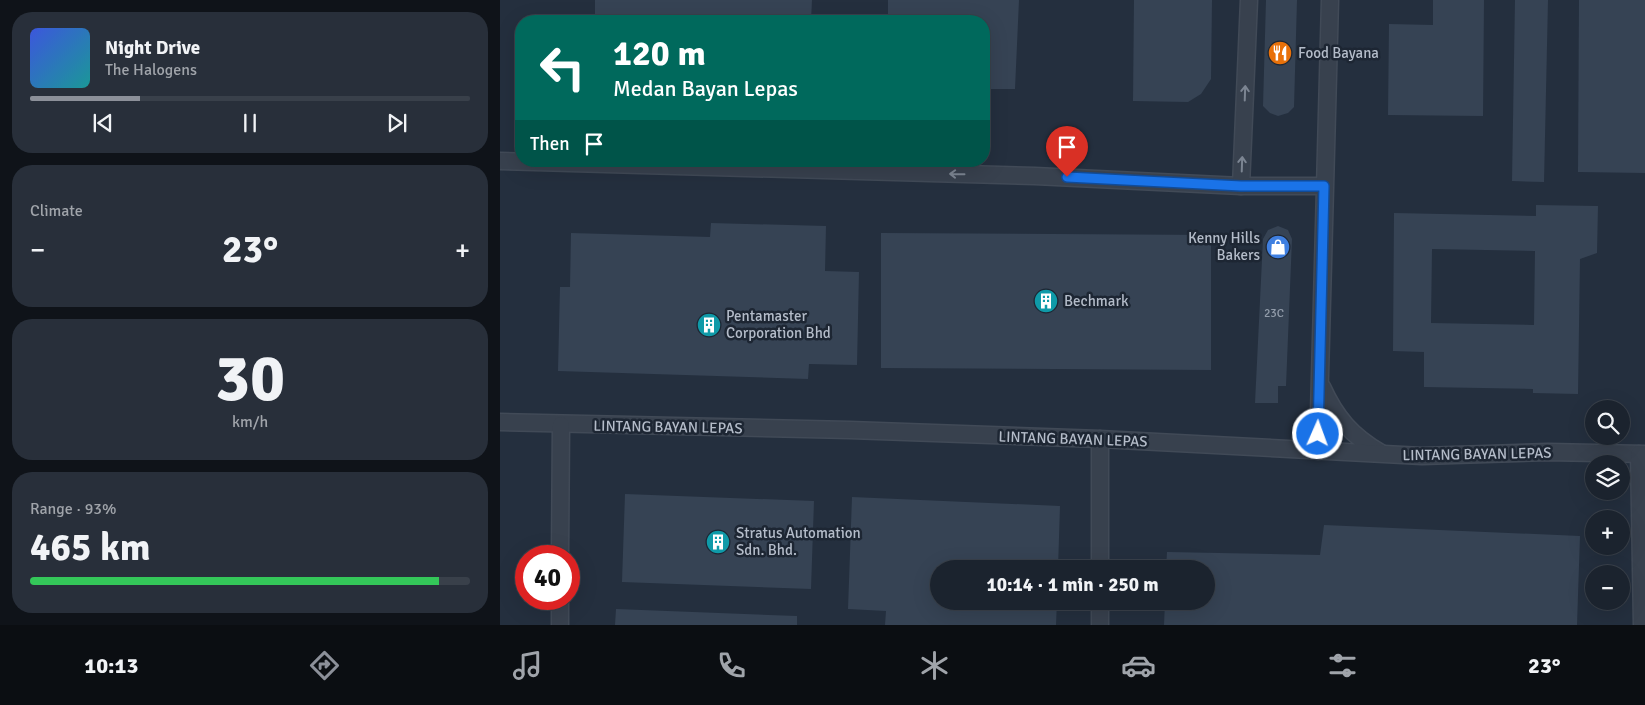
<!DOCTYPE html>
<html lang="en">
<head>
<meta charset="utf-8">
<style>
  :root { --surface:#1b232e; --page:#282f3a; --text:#f1f3f6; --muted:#a0a4aa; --line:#39404a; --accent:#8c9099 }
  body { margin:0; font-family:Signika,sans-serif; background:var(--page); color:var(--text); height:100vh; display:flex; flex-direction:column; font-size:19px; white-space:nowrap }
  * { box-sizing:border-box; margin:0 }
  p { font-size:16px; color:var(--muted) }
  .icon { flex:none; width:28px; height:28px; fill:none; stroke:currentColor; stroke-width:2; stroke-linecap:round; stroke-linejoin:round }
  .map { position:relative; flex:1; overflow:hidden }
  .panel { display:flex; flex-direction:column; gap:12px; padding:12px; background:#0f1319; width:500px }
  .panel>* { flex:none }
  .banner { position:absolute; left:15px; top:15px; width:475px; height:152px; border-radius:20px; box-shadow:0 5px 20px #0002,0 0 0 1px var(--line); background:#00695c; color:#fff; overflow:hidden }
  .buttons { position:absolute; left:1085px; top:400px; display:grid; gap:10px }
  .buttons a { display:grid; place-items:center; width:45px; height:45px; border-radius:50%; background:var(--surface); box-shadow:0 5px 20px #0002,0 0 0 1px var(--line); font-size:25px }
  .speed { position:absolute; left:15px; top:545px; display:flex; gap:10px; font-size:25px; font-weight:700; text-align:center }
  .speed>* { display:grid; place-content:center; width:65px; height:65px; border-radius:50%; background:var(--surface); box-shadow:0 5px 20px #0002,0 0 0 1px var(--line); line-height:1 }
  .speed .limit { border:8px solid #d22; background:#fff; color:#111 }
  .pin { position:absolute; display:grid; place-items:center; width:42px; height:42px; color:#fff; margin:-51px -21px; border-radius:50% 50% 50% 0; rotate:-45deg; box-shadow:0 0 5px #0007 }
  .pin .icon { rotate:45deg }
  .me { position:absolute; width:55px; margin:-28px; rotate:2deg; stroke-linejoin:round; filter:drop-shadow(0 0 4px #0008) }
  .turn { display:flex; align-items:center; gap:18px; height:105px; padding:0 15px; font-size:22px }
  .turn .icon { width:65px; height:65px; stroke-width:2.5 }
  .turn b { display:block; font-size:35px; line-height:42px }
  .then { display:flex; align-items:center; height:48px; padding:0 15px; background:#0003; gap:10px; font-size:19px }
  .big { font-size:38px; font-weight:700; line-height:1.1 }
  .panel .card { flex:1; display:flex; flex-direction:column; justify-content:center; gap:8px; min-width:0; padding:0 18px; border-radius:20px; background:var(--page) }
  .panel .dial { align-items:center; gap:0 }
  .dial b { font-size:65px; line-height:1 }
  .song { display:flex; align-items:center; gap:15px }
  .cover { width:60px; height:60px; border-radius:8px; background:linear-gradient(135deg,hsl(230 70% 55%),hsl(180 70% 35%)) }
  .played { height:5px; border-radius:2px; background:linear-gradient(90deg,var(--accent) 25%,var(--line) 25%) }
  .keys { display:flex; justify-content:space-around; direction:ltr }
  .heat { display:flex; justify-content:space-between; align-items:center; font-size:28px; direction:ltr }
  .charge { height:8px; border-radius:4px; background:linear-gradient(90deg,#34c759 93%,var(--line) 0) }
  .trip { position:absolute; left:430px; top:560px; width:285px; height:50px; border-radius:25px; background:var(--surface); box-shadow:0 5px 20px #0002,0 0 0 1px var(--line); font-weight:700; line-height:50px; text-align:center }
  .tab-bar { display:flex; height:80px; justify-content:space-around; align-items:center; background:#0b0e12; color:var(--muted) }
  .tab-bar .icon { width:35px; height:35px }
  .tab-bar .on { color:var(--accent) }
  .tab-bar b { font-size:22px; color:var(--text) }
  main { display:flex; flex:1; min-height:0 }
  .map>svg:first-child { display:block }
  .building { fill:#364354; fill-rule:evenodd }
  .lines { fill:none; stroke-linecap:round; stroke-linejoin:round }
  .minor-casing { stroke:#414a57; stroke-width:19 }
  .minor { stroke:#38414e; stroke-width:16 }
  .oneway { stroke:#7c8592 }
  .route-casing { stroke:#114b97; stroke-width:12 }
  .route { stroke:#1a73e8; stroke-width:9 }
  .labels { text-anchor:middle; stroke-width:5; stroke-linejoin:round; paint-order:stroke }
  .number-label { font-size:12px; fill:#929caa }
  .poi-label { font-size:15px; fill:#b4bcc9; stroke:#1d2633; text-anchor:start }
  .street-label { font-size:15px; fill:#b4bcc9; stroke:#1d2633 }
</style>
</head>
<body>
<main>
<section class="panel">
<div class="card">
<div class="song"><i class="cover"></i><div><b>Night Drive</b><p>The Halogens</p></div></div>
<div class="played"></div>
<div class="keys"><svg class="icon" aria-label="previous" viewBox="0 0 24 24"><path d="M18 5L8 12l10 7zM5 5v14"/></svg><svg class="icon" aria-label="pause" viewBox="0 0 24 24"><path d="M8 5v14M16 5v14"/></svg><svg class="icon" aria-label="next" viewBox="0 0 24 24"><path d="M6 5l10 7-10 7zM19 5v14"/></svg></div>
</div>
<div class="card"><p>Climate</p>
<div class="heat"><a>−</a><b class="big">23°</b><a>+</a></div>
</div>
<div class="card dial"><b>30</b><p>km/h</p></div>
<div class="card"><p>Range · 93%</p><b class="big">465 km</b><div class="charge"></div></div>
</section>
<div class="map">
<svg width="1145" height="625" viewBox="0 0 1145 625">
  <rect width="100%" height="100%" fill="#242f3e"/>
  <g class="building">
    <path d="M95,0H312L311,21H95Z"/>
    <path d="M388,0H519L515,89H484V21H388Z"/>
    <path d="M634,0H712L711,79L701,94L688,102L633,101Z"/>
    <path d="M766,0H797L794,107L788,113L778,116L770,113L763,106Z"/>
    <path d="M933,0H984L983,116L888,115L889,24L933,25Z"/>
    <path d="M1015,0H1048L1044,182L1012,181Z"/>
    <path d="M1079,0H1145V173L1078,172Z"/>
    <path d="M1036,205L1098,206L1097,253L1080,259L1078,394L1033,393V389L924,387V352L893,351L894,213L1036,216ZM932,249L1035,251L1034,325L931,323Z"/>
    <path d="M211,223L326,226L325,271L359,272L357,365L309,364L308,379L58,371L60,287H70L71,233L210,237Z"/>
    <path d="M778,226L788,230L792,239L786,386H778V403H755L763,239L768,230Z"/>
    <path d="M381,233L711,235V370L381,368Z"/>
    <path d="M125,494L314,501L311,589L122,582Z"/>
    <path d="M352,497L560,506L558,569H439V601H557L556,625H385L386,611L348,609Z"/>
    <path d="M824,525L1080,536L1077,625H664L665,601H706V569H666L667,552L820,555Z"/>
    <path d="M116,609L297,616V625H115Z"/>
  </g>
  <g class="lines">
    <g class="minor-casing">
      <g id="minor">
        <path d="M0,161L535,176L741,186H824"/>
        <path d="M741,186L749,0"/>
        <path d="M822,387C836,418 852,436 881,453"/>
        <path d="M0,422L350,430L600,439L922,456L1048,452L1145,454"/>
        <path d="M600,439V569"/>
        <path d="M818,451L830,0"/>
        <path d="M1139,454L1142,625"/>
        <path d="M60,556L61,425"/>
        <path d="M600,601V625"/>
        <path d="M60,625V599"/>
      </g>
    </g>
    <use href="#minor" class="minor"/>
  </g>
  <defs><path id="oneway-shaft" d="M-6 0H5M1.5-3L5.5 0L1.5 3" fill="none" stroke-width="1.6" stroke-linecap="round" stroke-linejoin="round" transform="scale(1.25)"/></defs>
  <g class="oneway">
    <use href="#oneway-shaft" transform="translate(745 93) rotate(-88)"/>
    <use href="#oneway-shaft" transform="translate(742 164) rotate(-88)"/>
    <use href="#oneway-shaft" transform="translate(457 174) rotate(-179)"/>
  </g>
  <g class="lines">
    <g class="route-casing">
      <path id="route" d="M567,177L741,186H824L818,434"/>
    </g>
    <use href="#route" class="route"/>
  </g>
  <defs>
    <g id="restaurant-disc" transform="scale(1.25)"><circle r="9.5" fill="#e8710a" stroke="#1d2633"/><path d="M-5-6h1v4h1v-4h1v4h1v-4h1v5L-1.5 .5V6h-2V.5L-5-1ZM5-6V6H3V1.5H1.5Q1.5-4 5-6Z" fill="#fff"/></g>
    <g id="shop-disc" transform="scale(1.25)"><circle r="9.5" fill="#3f7fe0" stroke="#1d2633"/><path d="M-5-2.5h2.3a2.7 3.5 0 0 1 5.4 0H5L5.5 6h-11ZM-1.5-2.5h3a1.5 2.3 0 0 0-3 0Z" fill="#fff"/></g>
    <g id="building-disc" transform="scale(1.25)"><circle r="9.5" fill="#0f9aa8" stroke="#1d2633"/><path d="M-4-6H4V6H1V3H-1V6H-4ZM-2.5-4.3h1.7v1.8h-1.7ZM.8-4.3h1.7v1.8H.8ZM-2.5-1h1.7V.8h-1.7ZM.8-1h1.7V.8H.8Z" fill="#fff"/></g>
  </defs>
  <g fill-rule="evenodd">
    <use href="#restaurant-disc" x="780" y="53"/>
    <use href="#shop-disc" x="778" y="247"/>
    <use href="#building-disc" x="546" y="301"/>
    <use href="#building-disc" x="209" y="325"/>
    <use href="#building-disc" x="218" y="542"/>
  </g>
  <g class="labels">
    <g class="number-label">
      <text x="774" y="317">23C</text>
    </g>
    <g class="poi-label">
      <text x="798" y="58">Food Bayana</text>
      <text x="760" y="243" text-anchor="end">Kenny Hills<tspan x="760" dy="17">Bakers</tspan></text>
      <text x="564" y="306">Bechmark</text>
      <text x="226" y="321">Pentamaster<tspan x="226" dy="17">Corporation Bhd</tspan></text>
      <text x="236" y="538">Stratus Automation<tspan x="236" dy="17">Sdn. Bhd.</tspan></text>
    </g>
    <g class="street-label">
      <text transform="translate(168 427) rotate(1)" y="5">LINTANG BAYAN LEPAS</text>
      <text transform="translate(573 439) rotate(2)" y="5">LINTANG BAYAN LEPAS</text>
      <text transform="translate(977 454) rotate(-1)" y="5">LINTANG BAYAN LEPAS</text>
    </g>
  </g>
</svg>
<div class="buttons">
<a><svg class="icon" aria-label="search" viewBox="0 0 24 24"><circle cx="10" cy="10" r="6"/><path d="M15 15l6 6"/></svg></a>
<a><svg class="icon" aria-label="layers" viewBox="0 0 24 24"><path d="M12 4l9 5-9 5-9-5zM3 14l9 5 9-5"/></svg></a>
<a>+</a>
<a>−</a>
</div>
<div class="speed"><div class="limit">40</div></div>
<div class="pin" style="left:567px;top:177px;background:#d93025"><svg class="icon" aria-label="arrive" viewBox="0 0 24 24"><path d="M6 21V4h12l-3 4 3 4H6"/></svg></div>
<svg class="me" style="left:818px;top:434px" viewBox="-20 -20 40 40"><circle r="17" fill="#1a73e8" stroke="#fff" stroke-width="3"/><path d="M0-11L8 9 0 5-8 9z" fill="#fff"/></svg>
<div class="trip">10:14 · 1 min · 250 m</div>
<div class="banner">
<div class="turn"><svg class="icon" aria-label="left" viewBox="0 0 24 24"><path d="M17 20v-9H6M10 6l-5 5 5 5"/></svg><div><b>120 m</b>Medan Bayan Lepas</div></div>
<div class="then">Then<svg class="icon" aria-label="arrive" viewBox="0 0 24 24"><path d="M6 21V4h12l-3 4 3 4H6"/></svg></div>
</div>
</div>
</main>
<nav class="tab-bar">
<b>10:13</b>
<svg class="icon on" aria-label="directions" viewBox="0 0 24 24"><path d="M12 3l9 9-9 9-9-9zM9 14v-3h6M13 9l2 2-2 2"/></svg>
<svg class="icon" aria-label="music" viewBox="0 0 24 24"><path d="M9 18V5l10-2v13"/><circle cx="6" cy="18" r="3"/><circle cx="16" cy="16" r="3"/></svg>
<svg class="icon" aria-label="phone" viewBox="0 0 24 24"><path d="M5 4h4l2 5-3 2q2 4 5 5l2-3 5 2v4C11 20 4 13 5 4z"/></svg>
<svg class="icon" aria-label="climate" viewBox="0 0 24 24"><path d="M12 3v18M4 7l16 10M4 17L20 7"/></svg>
<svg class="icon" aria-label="car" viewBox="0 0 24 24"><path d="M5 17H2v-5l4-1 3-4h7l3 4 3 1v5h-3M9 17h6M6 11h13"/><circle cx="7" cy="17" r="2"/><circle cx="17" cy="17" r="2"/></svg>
<svg class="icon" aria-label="filters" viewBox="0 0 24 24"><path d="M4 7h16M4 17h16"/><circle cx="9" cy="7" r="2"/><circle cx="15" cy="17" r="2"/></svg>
<b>23°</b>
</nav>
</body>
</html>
